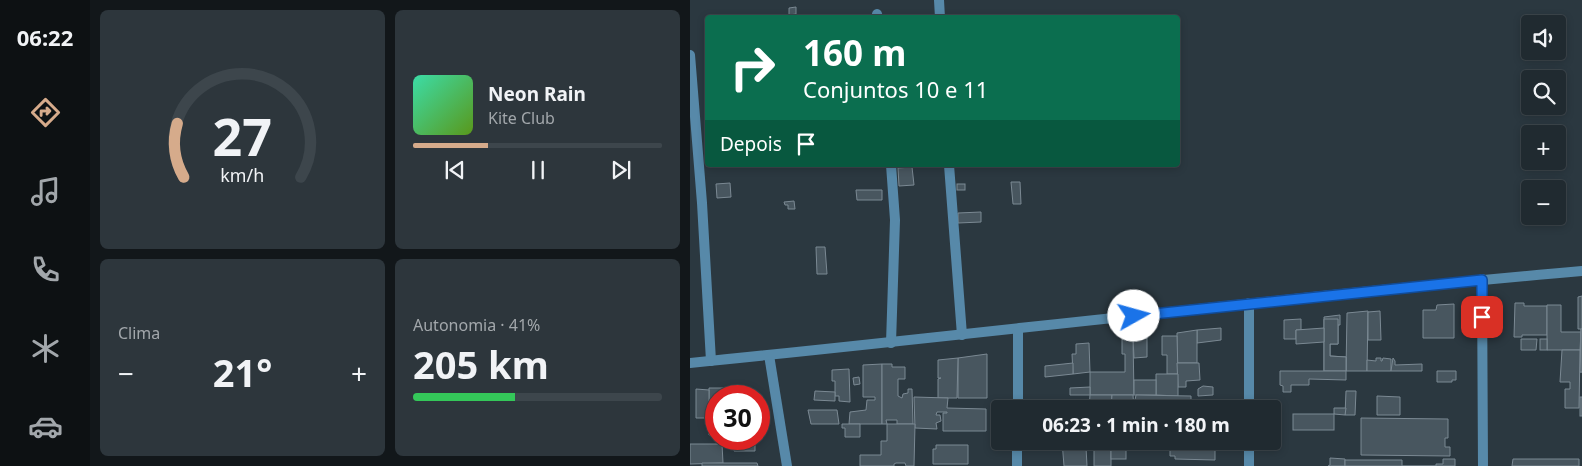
<!DOCTYPE html>
<html lang="pt">
<head>
<meta charset="utf-8">
<style>
  :root { --surface:#202a30; --page:#2d363c; --text:#f1f3f6; --muted:#a2a7ab; --line:#3d464c; --accent:#d6ab8b }
  body { margin:0; font-family:"Noto Sans",sans-serif; background:var(--page); color:var(--text); height:100vh; display:flex; flex-direction:column; font-size:19px; white-space:nowrap }
  * { box-sizing:border-box; margin:0 }
  p { font-size:16px; color:var(--muted) }
  .icon { flex:none; width:28px; height:28px; fill:none; stroke:currentColor; stroke-width:2; stroke-linecap:round; stroke-linejoin:round }
  .map { position:relative; flex:1; overflow:hidden }
  .drawer { display:flex; flex-direction:column; gap:10px; padding:10px; background:#12171a; width:600px }
  .drawer>* { flex:none }
  .top-card { position:absolute; left:15px; top:15px; width:475px; height:152px; border-radius:5px; box-shadow:0 2px 8px #0003,0 0 0 1px var(--line); background:#0b6e4f; color:#fff; overflow:hidden }
  .fabs { position:absolute; left:831px; top:15px; display:grid; gap:10px }
  .fabs a { display:grid; place-items:center; width:45px; height:45px; border-radius:5px; background:var(--surface); box-shadow:0 2px 8px #0003,0 0 0 1px var(--line); font-size:25px }
  .speed { position:absolute; left:15px; top:385px; display:flex; gap:10px; font-size:25px; font-weight:700; text-align:center }
  .speed>* { display:grid; place-content:center; width:65px; height:65px; border-radius:50%; background:var(--surface); box-shadow:0 2px 8px #0003,0 0 0 1px var(--line); line-height:1 }
  .speed .limit { border:8px solid #d22; background:#fff; color:#111 }
  .pin { position:absolute; display:grid; place-items:center; width:42px; height:42px; color:#fff; margin:-21px; border-radius:10px; box-shadow:0 2px 8px #0006 }
  .me { position:absolute; width:55px; margin:-28px; rotate:83deg; stroke-linejoin:round; filter:drop-shadow(0 0 4px #0008) }
  .turn { display:flex; align-items:center; gap:18px; height:105px; padding:0 15px; font-size:22px }
  .turn .icon { width:65px; height:65px; stroke-width:2.5 }
  .turn b { display:block; font-size:35px; line-height:42px }
  .then { display:flex; align-items:center; height:48px; padding:0 15px; background:#0003; gap:10px; font-size:19px }
  .big { font-size:38px; font-weight:700; line-height:1.1 }
  .drawer .tile { flex:1; display:flex; flex-direction:column; justify-content:center; gap:8px; min-width:0; padding:0 18px; border-radius:8px; background:var(--page) }
  .drawer .dial { align-items:center; gap:0 }
  .dial svg { height:130px; overflow:visible; fill:none; stroke:var(--line); stroke-width:7; stroke-linecap:round; text-anchor:middle }
  .dial text { fill:var(--text); stroke:none }
  .song { display:flex; align-items:center; gap:15px }
  .cover { width:60px; height:60px; border-radius:8px; background:linear-gradient(135deg,hsl(160 70% 55%),hsl(90 70% 35%)) }
  .played { height:5px; border-radius:2px; background:linear-gradient(90deg,var(--accent) 30%,var(--line) 30%) }
  .keys { display:flex; justify-content:space-around; direction:ltr }
  .heat { display:flex; justify-content:space-between; align-items:center; font-size:28px; direction:ltr }
  .charge { height:8px; border-radius:4px; background:linear-gradient(90deg,#34c759 41%,var(--line) 0) }
  .drawer .tiles { flex:1; display:grid; gap:10px; grid-template-columns:repeat(2,1fr) }
  .trip { position:absolute; left:301px; top:400px; width:290px; height:50px; border-radius:5px; background:var(--surface); box-shadow:0 2px 8px #0003,0 0 0 1px var(--line); font-weight:700; line-height:50px; text-align:center }
  main { display:flex; flex:1; min-height:0 }
  .menu { display:flex; flex-direction:column; width:90px; justify-content:space-around; align-items:center; background:#0d1113; color:var(--muted) }
  .menu .icon { width:35px; height:35px }
  .menu .on { color:var(--accent) }
  .menu b { font-size:22px; color:var(--text) }
  .map>svg:first-child { display:block }
  .building { fill:#48565f; stroke:#7b8993 }
  .lines { fill:none; stroke-linecap:round; stroke-linejoin:round }
  .minor { stroke:#5789a9; stroke-width:10 }
  .route-casing { stroke:#114b97; stroke-width:12 }
  .route { stroke:#1a73e8; stroke-width:9 }
</style>
</head>
<body>
<main>
<nav class="menu">
<b>06:22</b>
<svg class="icon on" aria-label="directions" viewBox="0 0 24 24"><path d="M12 3l9 9-9 9-9-9zM9 14v-3h6M13 9l2 2-2 2"/></svg>
<svg class="icon" aria-label="music" viewBox="0 0 24 24"><path d="M9 18V5l10-2v13"/><circle cx="6" cy="18" r="3"/><circle cx="16" cy="16" r="3"/></svg>
<svg class="icon" aria-label="phone" viewBox="0 0 24 24"><path d="M5 4h4l2 5-3 2q2 4 5 5l2-3 5 2v4C11 20 4 13 5 4z"/></svg>
<svg class="icon" aria-label="climate" viewBox="0 0 24 24"><path d="M12 3v18M4 7l16 10M4 17L20 7"/></svg>
<svg class="icon" aria-label="car" viewBox="0 0 24 24"><path d="M5 17H2v-5l4-1 3-4h7l3 4 3 1v5h-3M9 17h6M6 11h13"/><circle cx="7" cy="17" r="2"/><circle cx="17" cy="17" r="2"/></svg>
</nav>
<section class="drawer">
<div class="tiles">
<div class="tile dial"><svg viewBox="0 0 100 80">
<path d="M14 69A42 42 0 1 1 86 69"/>
<path d="M14 69A42 42 0 0 1 10 36" stroke="#d6ab8b"/>
<text x="50" y="56" font-size="32" font-weight="700">27</text>
<text x="50" y="72" font-size="11">km/h</text>
</svg></div>
<div class="tile">
<div class="song"><i class="cover"></i><div><b>Neon Rain</b><p>Kite Club</p></div></div>
<div class="played"></div>
<div class="keys"><svg class="icon" aria-label="previous" viewBox="0 0 24 24"><path d="M18 5L8 12l10 7zM5 5v14"/></svg><svg class="icon" aria-label="pause" viewBox="0 0 24 24"><path d="M8 5v14M16 5v14"/></svg><svg class="icon" aria-label="next" viewBox="0 0 24 24"><path d="M6 5l10 7-10 7zM19 5v14"/></svg></div>
</div>
<div class="tile"><p>Clima</p>
<div class="heat"><a>−</a><b class="big">21°</b><a>+</a></div>
</div>
<div class="tile"><p>Autonomia · 41%</p><b class="big">205 km</b><div class="charge"></div></div>
</div>
</section>
<div class="map">
<svg width="892" height="466" viewBox="0 0 892 466">
  <rect width="100%" height="100%" fill="#2b3840"/>
  <g class="building">
    <path d="M106,7V14L99,15V8Z"/>
    <path d="M222,167L224,185L209,186L208,168Z"/>
    <path d="M321,182H330L331,204H323Z"/>
    <path d="M40,183L41,197L27,198L26,184Z"/>
    <rect x="267" y="184" width="8" height="6"/>
    <path d="M166,190H192V200H167Z"/>
    <path d="M104,201L105,209H98V205H95L94,202Z"/>
    <path d="M291,212V222L268,223V213Z"/>
    <path d="M126,247H135L137,274H127Z"/>
    <path d="M892,296V329H888V297Z"/>
    <path d="M825,303H834V306H857V335H832V337H824Z"/>
    <path d="M764,304V338H733V310H746L747,305Z"/>
    <path d="M857,305H871V332H891L890,350H857Z"/>
    <path d="M678,311L677,371H656L657,313Z"/>
    <path d="M690,311L691,340H678V312Z"/>
    <path d="M650,315V325H648V344H640V356L656,357V371H634V317Z"/>
    <path d="M611,319V330H606V339H594V320Z"/>
    <path d="M634,319H648V344H640V356L656,357V371H634Z"/>
    <path d="M531,328V340L507,343V330Z"/>
    <path d="M634,328V342L606,344V330Z"/>
    <path d="M891,329H892V372H890Z"/>
    <path d="M891,329H892V372H890Z"/>
    <path d="M507,330V363H487V333Z"/>
    <path d="M457,336V357L444,358L443,338Z"/>
    <path d="M472,336H487L488,374H477V355H472Z"/>
    <path d="M443,338L444,395H400V372H435V354H432V339Z"/>
    <path d="M831,339H847L846,350H831Z"/>
    <rect x="850" y="339" width="7" height="11"/>
    <path d="M399,343L400,372L383,374L382,354H386V344Z"/>
    <path d="M872,350H890L889,408H875V389H880V382H870Z"/>
    <path d="M297,354V398H268V358Z"/>
    <path d="M268,358L267,398H248V379L251,378H248V360Z"/>
    <path d="M686,358H691V361H692L693,358L701,359V371H677V360L686,361Z"/>
    <path d="M703,358L705,361V365L732,364V371H701Z"/>
    <path d="M383,363V374L355,377V366Z"/>
    <path d="M487,363H509L510,380L496,381V387H488Z"/>
    <path d="M192,364V424H159L160,412L176,410L177,400H185V397H173V365Z"/>
    <path d="M192,364H202V367H215V379H208V396L212,398L213,394L218,393V389H222L223,424H207V420H196L197,424H192Z"/>
    <path d="M159,369L160,402L149,401V396H145V381H142V370Z"/>
    <path d="M590,371H656V380L619,379V385H601V392H593V386L590,385Z"/>
    <path d="M747,371H766V380H762V382H747Z"/>
    <path d="M466,374H488V396L466,395Z"/>
    <path d="M169,377L170,384L164,385L163,378Z"/>
    <rect x="444" y="380" width="22" height="15"/>
    <path d="M513,386L523,387V395L508,396V389Z"/>
    <path d="M58,387V396H39V388Z"/>
    <path d="M400,387V395H380V388Z"/>
    <path d="M19,388H39V396H26V435H19Z"/>
    <path d="M6,389L19,390V418H6Z"/>
    <path d="M125,391L145,392V401L124,400Z"/>
    <path d="M656,391H666L665,415H655Z"/>
    <path d="M400,395H422L421,409H399Z"/>
    <path d="M422,395H443L444,409H421Z"/>
    <path d="M446,395L501,396V403H477V400H445Z"/>
    <path d="M687,396L710,397V415H687Z"/>
    <path d="M224,397L258,398L257,408L296,409V431H253V413H257V412H247L246,415H250L251,421L246,423L247,429L225,428Z"/>
    <rect x="890" y="397" width="2" height="19"/>
    <path d="M644,408H656L655,415L644,414Z"/>
    <path d="M118,410H147L149,424H121Z"/>
    <rect x="603" y="414" width="41" height="16"/>
    <path d="M671,418L758,419V438H755V447H760V456L671,455Z"/>
    <path d="M152,424H170V437H155V428H152Z"/>
    <path d="M197,424H225L224,466H216L215,463H206L204,464V466H170V455H191V441H197Z"/>
    <path d="M31,439H65V451H44V445L31,444Z"/>
    <path d="M372,441L385,442V447H387V441H421V466H404V447H396L397,466H374Z"/>
    <rect x="421" y="441" width="15" height="18"/>
    <path d="M485,441H525V460L485,459V456H480V449H485Z"/>
    <path d="M0,444H32L33,463L0,464Z"/>
    <path d="M246,445H278V464H243V449H246Z"/>
    <path d="M640,458L655,459V466H638L640,465Z"/>
    <path d="M753,459H765V466H655V460H712V466H746V464H753Z"/>
    <path d="M823,459H889V466H822Z"/>
    <path d="M12,463H67L68,466H12Z"/>
  </g>
  <g class="lines">
    <g class="minor">
      <path d="M249,0L250,18"/>
      <path d="M187,14L188,18"/>
      <path d="M0,55L12,203L21,361"/>
      <path d="M201,165L205,220L201,343"/>
      <path d="M259,165L272,335"/>
      <path d="M792,279L793,466"/>
      <path d="M79,355L97,466"/>
      <path d="M0,363C297,333 594,297 892,271"/>
      <path d="M328,409V330"/>
      <path d="M559,409V303"/>
      <path d="M327,466V441"/>
      <path d="M559,466V441"/>
    </g>
  </g>
  <g class="lines">
    <g class="route-casing">
      <path id="route" d="M444,316L792,280V317"/>
    </g>
    <use href="#route" class="route"/>
  </g>
</svg>
<div class="fabs">
<a><svg class="icon" aria-label="sound" viewBox="0 0 24 24"><path d="M4 9h4l5-4v14l-5-4H4zM17 9q2 3 0 6"/></svg></a>
<a><svg class="icon" aria-label="search" viewBox="0 0 24 24"><circle cx="10" cy="10" r="6"/><path d="M15 15l6 6"/></svg></a>
<a>+</a>
<a>−</a>
</div>
<div class="speed"><div class="limit">30</div></div>
<div class="pin" style="left:792px;top:317px;background:#d93025"><svg class="icon" aria-label="arrive" viewBox="0 0 24 24"><path d="M6 21V4h12l-3 4 3 4H6"/></svg></div>
<svg class="me" style="left:444px;top:316px" viewBox="-20 -20 40 40"><circle r="19" fill="#fff"/><path d="M0-13L10 11 0 6-10 11z" fill="#1a73e8"/></svg>
<div class="trip">06:23 · 1 min · 180 m</div>
<div class="top-card">
<div class="turn"><svg class="icon" aria-label="right" viewBox="0 0 24 24"><path d="M7 20v-9h11M14 6l5 5-5 5"/></svg><div><b>160 m</b>Conjuntos 10 e 11</div></div>
<div class="then">Depois<svg class="icon" aria-label="arrive" viewBox="0 0 24 24"><path d="M6 21V4h12l-3 4 3 4H6"/></svg></div>
</div>
</div>
</main>
</body>
</html>
